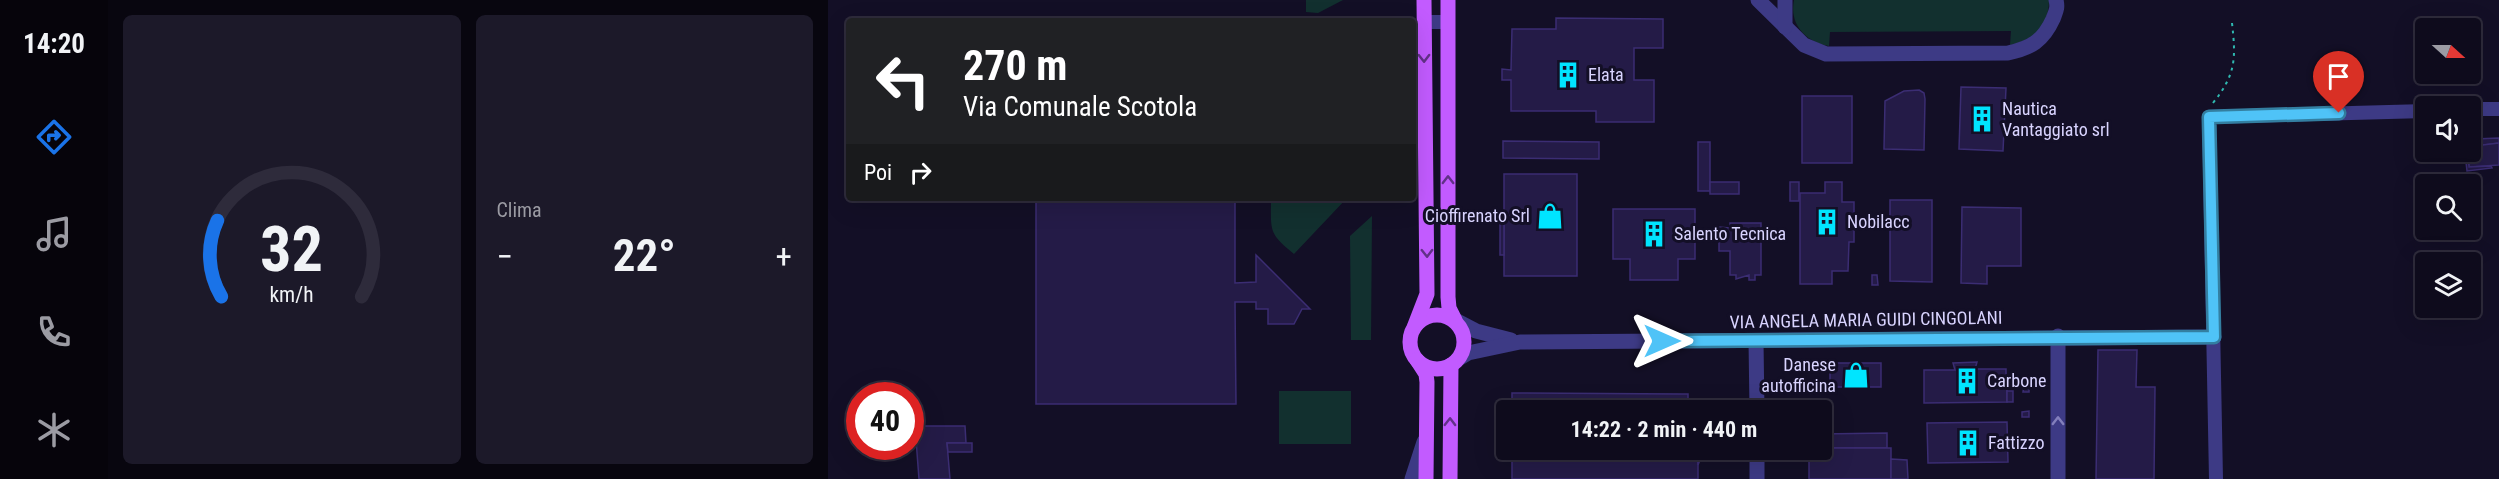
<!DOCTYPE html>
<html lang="it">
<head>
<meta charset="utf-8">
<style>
  :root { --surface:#0e0b1c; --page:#1c1929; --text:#f1f3f6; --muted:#9b9ba3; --line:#2e2b3b; --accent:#1a73e8 }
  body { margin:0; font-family:"Roboto Condensed",sans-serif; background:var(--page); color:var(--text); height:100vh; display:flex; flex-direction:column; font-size:22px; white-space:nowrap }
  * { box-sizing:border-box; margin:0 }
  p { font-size:20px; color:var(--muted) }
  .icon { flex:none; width:33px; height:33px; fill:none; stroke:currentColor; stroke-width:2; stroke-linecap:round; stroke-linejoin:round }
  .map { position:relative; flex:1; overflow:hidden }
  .panel { display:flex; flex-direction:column; gap:15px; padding:15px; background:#08060f; width:720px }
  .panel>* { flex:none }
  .guide { position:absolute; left:18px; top:18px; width:570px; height:183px; border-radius:6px; box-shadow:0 6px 24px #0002,0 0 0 2px var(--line); background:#202124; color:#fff; overflow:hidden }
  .needle { width:39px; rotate:111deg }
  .controls { position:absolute; left:1587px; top:18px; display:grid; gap:12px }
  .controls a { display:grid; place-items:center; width:66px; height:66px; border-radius:6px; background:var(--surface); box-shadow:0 6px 24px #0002,0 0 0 2px var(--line); font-size:30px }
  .speed { position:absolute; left:18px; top:382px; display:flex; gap:12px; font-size:30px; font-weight:700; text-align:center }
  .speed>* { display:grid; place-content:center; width:78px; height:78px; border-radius:50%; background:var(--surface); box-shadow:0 6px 24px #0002,0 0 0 2px var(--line); line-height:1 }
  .speed .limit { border:9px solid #d22; background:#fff; color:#111 }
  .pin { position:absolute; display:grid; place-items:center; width:51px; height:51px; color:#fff; margin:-62px -26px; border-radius:50% 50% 50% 0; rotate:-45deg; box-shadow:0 0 6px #0007 }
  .pin .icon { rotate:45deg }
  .me { position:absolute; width:66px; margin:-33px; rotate:90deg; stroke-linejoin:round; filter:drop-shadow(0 0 4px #0008) }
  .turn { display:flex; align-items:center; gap:21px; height:126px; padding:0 18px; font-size:27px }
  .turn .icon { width:78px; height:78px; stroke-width:2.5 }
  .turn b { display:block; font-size:42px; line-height:51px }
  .then { display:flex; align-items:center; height:57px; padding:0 18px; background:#0003; gap:12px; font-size:22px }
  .big { font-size:45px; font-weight:700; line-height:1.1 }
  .panel .card { flex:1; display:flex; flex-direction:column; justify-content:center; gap:9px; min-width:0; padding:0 21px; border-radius:9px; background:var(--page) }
  .panel .dial { align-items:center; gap:0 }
  .dial svg { height:156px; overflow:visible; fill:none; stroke:var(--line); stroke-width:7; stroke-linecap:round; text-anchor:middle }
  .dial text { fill:var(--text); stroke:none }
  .heat { display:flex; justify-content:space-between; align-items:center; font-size:33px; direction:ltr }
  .panel .tiles { flex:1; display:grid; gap:15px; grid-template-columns:repeat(2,1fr) }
  .trip { position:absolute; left:668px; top:400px; width:336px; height:60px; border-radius:6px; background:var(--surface); box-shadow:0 6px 24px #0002,0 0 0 2px var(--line); font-weight:700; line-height:60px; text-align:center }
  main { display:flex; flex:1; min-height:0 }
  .menu { display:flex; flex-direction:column; width:108px; justify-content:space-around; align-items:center; background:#06040b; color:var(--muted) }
  .menu .icon { width:42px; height:42px }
  .menu .on { color:var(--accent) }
  .menu b { font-size:27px; color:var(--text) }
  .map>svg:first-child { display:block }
  .green { fill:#12302f }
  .building { fill:#241b47; stroke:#3b2d73; stroke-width:1.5 }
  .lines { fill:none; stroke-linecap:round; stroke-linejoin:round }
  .path { stroke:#2fb8b0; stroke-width:2; stroke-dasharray:3 4.5; stroke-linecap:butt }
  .minor { stroke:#3d3a85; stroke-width:14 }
  .tertiary { stroke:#3d3a85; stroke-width:15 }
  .primary { stroke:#c25bff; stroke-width:15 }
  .oneway { stroke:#623188 }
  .oneway2 { stroke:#837fbc }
  .route-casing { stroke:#337fa1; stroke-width:15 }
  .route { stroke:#4fc3f7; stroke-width:10 }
  .labels { text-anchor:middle; stroke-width:6; stroke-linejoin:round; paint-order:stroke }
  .poi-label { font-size:18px; fill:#d9d4ff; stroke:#130f26; text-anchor:start }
  .street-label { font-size:18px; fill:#d9d4ff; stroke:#130f26 }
</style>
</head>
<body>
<main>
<nav class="menu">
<b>14:20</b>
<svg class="icon on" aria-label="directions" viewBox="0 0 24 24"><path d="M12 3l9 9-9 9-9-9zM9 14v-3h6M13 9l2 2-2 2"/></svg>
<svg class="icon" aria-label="music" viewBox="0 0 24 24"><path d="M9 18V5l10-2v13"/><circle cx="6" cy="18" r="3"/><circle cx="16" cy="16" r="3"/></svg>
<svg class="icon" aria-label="phone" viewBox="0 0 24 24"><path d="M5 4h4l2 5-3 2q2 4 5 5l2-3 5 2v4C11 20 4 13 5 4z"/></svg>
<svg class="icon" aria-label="climate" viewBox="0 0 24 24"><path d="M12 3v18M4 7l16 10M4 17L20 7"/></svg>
</nav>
<section class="panel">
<div class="tiles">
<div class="card dial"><svg viewBox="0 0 100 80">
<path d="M14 69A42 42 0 1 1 86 69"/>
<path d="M14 69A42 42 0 0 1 12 30" stroke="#1a73e8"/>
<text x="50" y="56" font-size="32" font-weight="700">32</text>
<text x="50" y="72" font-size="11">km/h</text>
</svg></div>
<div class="card"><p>Clima</p>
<div class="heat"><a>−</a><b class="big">22°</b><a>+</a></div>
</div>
</div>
</section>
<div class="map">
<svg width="1671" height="479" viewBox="0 0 1671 479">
  <rect width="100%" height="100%" fill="#130f26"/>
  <g class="green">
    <path d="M478,0H515L490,13L478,12Z"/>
    <path d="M966,0H1221C1221,26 1206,40 1182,45L1183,31L1002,32L1001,46C978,42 961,25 966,0Z"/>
    <path d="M443,198H519L466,254C440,233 443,231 443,198Z"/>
    <path d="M544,216L543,340H523L522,236Z"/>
    <rect x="451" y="391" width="72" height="53"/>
  </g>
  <g class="building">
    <path d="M548,17H557V21H549Z"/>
    <path d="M728,18L835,19V48H806V80H826V122H768V111H683V80H674V69L683,70L684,29H728Z"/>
    <path d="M1133,87L1178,88L1175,151L1131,149Z"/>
    <path d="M1091,90L1096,93L1097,99L1096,150L1056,149L1057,101L1076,91Z"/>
    <rect x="974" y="96" width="50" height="67"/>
    <path d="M1671,138V143L1647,146V139Z"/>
    <path d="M1647,139V146L1671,143V165L1641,167L1640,152H1637H1642V140Z"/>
    <path d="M675,141L771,142V159L675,158Z"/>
    <rect x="870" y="142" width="12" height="49"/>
    <path d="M1640,152L1641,167L1663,166L1664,168L1639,171L1637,153Z"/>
    <rect x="676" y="174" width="73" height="102"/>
    <rect x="882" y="182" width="29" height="12"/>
    <rect x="962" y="182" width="9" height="19"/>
    <path d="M997,182H1014V202H1026V242H1021L1020,271H1004V284H972V193H997Z"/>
    <path d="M208,198H407V283L428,282V255L482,309H474L466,324H440V309H428V302H407L408,404H208Z"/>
    <path d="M1062,200H1104V282L1062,281Z"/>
    <path d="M1134,207L1193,208V266H1159V284L1133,283Z"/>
    <path d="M785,209H867V259H850V280H802V259H785Z"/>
    <rect x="672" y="214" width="4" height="41"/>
    <path d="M902,223H933V275H927V280H921V275L908,279V275H902V251H891V227L902,228Z"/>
    <path d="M1044,275H1049L1050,285H1044Z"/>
    <path d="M1270,350H1309L1308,387H1327L1326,479H1268Z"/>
    <path d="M1149,362L1147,369H1178V378H1183V384H1179V402L1096,403V370H1127L1125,363Z"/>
    <rect x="1002" y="363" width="51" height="24"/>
    <path d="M1196,385H1201V392H1195Z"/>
    <rect x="1179" y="391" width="6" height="11"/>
    <path d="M684,393L854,394H860V403H870V411H684Z"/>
    <path d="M1201,411V417H1194V412Z"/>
    <path d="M1179,422L1180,462L1100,463L1099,423Z"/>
    <path d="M87,426H137L138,443H119L122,479H91Z"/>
    <path d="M1059,433V448H993V434Z"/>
    <path d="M119,443H144V452H120Z"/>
    <path d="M993,448H1063V479H981V450Z"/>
    <rect x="684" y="450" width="186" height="29"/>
    <path d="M870,450H873L874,455L870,465Z"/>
    <path d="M1063,459L1079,460L1080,479H1063Z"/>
  </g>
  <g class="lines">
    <path class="path" d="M1385,103C1408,74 1408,59 1404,23"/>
    <g class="minor">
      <path d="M596,22H620"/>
      <path d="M1642,109H1671"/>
      <path d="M1388,479L1381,117L1598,111"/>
    </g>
    <g class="tertiary">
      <path d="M930,0L976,45L998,54L1180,53C1203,48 1215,41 1225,19C1228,11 1230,8 1228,0"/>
      <path d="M957,27V0"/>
      <path d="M627,320L648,331L683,340"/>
      <path d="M928,341L929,411"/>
      <path d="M630,359L640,353L692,342L1386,337"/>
      <path d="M929,450V479"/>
      <path d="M584,479L596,442"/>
      <path d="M1230,479V336"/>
    </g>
    <g class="primary">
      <path d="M620,0V297L621,308L627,320"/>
      <circle cx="609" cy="342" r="27"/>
      <path d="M587,325L599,294L596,0"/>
      <path d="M589,360L598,374L599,382L598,479"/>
      <path d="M622,479L623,365"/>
    </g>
  </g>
  <defs><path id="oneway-chevron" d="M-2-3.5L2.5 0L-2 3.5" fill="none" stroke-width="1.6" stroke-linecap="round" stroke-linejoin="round" transform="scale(1.5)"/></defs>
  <g class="oneway">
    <use href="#oneway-chevron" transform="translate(596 58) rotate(89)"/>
    <use href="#oneway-chevron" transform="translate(620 180) rotate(-90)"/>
    <use href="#oneway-chevron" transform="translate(599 253) rotate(89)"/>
    <use href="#oneway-chevron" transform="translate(622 422) rotate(-89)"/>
  </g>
  <use class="oneway2" href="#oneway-chevron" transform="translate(1230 421) rotate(-90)"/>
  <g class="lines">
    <g class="route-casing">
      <path id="route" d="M834,341L1386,337L1381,117L1511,113"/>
    </g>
    <use href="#route" class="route"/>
  </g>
  <defs>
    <g id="building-bare" transform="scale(2.07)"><path d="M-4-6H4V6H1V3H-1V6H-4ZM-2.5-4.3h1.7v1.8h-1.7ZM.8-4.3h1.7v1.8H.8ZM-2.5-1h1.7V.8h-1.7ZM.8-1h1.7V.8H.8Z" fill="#00e5ff" stroke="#130f26" stroke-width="2.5" paint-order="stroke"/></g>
    <g id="shop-bare" transform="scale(2.07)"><path d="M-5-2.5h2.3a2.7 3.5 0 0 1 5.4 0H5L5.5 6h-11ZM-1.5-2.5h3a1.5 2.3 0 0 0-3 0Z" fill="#00e5ff" stroke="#130f26" stroke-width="2.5" paint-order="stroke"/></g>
  </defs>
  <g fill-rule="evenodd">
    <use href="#building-bare" x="740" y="75"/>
    <use href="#building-bare" x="1154" y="119"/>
    <use href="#shop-bare" x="722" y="216"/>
    <use href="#building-bare" x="999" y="222"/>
    <use href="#building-bare" x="826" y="234"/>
    <use href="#shop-bare" x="1028" y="375"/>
    <use href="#building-bare" x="1139" y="381"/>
    <use href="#building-bare" x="1140" y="443"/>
  </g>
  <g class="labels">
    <g class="poi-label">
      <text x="760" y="81">Elata</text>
      <text x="1174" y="115">Nautica<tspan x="1174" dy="21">Vantaggiato srl</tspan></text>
      <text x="702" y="222" text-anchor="end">Cioffirenato Srl</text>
      <text x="1019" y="228">Nobilacc</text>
      <text x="846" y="240">Salento Tecnica</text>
      <text x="1008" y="371" text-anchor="end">Danese<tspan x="1008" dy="21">autofficina</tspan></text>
      <text x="1159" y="387">Carbone</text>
      <text x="1160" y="449">Fattizzo</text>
    </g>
    <g class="street-label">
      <text transform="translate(1038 320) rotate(-1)" y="6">VIA ANGELA MARIA GUIDI CINGOLANI</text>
    </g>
  </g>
</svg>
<div class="controls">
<a><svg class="needle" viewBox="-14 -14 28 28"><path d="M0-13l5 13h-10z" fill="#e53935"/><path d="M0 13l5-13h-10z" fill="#9b9ba3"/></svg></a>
<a><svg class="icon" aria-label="sound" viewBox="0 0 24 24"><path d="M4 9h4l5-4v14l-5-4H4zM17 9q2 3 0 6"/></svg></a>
<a><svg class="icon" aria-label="search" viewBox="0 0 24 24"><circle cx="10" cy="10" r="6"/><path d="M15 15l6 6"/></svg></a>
<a><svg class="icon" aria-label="layers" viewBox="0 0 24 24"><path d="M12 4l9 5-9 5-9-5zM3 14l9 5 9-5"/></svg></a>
</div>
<div class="speed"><div class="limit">40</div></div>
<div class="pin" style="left:1511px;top:113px;background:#d93025"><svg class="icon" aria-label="arrive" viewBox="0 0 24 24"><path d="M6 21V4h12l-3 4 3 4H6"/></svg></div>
<svg class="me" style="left:834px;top:341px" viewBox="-20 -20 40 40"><path d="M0-17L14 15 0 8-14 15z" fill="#4fc3f7" stroke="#fff" stroke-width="4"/></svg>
<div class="trip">14:22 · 2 min · 440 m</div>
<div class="guide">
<div class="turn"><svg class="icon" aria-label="left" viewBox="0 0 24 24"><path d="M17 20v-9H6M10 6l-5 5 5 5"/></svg><div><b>270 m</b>Via Comunale Scotola</div></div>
<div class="then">Poi<svg class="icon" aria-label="right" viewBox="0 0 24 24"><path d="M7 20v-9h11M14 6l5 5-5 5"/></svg></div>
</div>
</div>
</main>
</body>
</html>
